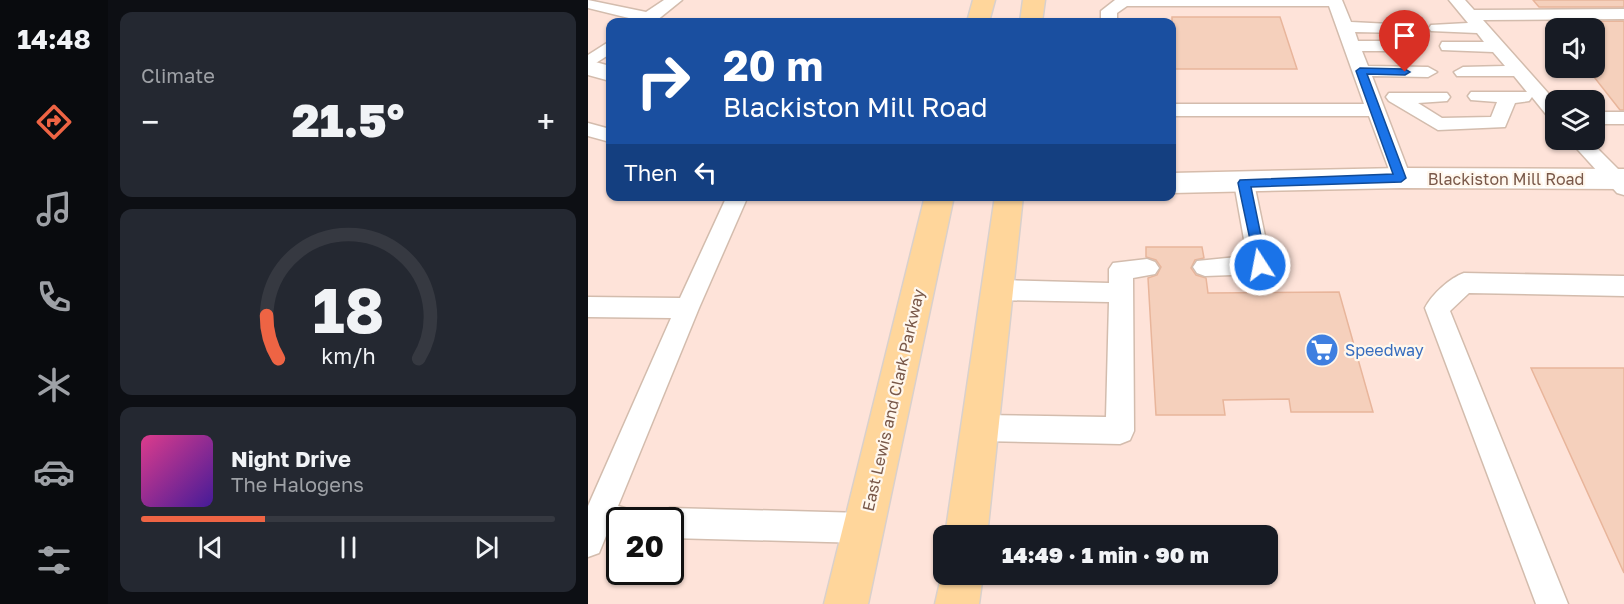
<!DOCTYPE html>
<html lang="en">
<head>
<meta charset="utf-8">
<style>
  :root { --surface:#171b24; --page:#242831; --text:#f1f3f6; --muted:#9ea1a6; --line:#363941; --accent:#ee6444 }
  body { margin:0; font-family:"Golos Text",sans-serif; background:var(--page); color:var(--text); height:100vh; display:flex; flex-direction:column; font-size:22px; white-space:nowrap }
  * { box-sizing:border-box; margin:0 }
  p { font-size:20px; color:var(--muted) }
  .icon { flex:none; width:33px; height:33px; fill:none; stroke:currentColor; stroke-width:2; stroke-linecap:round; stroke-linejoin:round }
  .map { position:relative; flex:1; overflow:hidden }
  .sheet { display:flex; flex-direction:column; gap:12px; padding:12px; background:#0d0f14; width:480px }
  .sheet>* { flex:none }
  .banner { position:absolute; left:18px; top:18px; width:570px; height:183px; border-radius:12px; box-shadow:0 2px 4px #0004; background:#1a4fa0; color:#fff; overflow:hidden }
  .fabs { position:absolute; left:957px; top:18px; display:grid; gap:12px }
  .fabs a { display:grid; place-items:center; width:60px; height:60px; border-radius:12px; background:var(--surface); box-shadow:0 2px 4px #0004; font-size:30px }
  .speed { position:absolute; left:18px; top:507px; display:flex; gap:12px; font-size:30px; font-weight:700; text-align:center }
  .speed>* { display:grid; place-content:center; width:78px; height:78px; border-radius:50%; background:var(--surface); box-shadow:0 2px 4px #0004; line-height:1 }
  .speed .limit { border:3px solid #111; border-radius:9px; background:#fff; color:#111 }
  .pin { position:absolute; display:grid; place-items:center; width:51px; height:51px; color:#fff; margin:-62px -26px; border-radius:50% 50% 50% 0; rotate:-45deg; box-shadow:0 0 6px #0007 }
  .pin .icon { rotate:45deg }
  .me { position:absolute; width:66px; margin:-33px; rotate:349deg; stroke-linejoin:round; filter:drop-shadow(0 0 4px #0008) }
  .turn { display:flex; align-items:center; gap:21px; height:126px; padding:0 18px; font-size:27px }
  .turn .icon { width:78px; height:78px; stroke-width:2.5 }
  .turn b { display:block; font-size:42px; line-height:51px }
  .then { display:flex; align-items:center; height:57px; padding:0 18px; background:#0003; gap:12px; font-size:22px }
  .big { font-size:45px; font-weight:800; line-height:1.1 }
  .sheet .card { flex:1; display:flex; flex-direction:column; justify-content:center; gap:9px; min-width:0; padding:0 21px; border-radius:12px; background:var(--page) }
  .sheet .dial { align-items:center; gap:0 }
  .dial svg { height:156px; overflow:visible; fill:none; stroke:var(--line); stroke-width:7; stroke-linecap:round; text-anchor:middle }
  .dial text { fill:var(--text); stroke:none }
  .song { display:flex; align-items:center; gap:18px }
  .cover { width:72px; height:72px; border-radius:9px; background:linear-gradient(135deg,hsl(330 70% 55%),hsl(260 70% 35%)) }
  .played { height:6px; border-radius:3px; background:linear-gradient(90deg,var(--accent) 30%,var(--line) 30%) }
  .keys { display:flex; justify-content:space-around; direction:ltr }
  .heat { display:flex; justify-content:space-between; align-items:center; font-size:33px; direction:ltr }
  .trip { position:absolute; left:345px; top:525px; width:345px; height:60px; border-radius:12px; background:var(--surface); box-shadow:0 2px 4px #0004; font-weight:800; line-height:60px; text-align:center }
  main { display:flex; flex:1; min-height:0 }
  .dock { display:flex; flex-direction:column; width:108px; justify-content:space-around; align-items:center; background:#090b0e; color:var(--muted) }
  .dock .icon { width:42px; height:42px }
  .dock .active { color:var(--accent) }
  .dock b { font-size:27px; color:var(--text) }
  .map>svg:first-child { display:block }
  .commercial { fill:#fee3d9; fill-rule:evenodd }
  .building { fill:#f5d0bc; stroke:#e8b59b; stroke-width:1.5 }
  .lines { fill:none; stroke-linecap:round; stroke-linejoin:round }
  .service-casing { stroke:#d3bcad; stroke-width:3 }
  .minor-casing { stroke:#d3bcad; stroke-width:3 }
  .secondary-casing { stroke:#d6bcab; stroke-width:3 }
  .primary-casing { stroke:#d9d0cc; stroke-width:3 }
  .service { fill:#fff; fill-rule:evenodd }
  .minor { fill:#fff; fill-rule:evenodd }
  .secondary { fill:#fff; fill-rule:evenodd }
  .primary { fill:#ffd69b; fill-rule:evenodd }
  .route { fill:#1a73e8; stroke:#114b97; stroke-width:1.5 }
  .labels { text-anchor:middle; stroke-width:4.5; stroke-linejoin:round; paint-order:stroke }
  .street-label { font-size:16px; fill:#795849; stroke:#fff7ed }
  .shop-label { font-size:16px; fill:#366cbe; stroke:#fff7ed; text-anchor:start }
</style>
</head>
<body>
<main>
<nav class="dock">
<b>14:48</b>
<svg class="icon active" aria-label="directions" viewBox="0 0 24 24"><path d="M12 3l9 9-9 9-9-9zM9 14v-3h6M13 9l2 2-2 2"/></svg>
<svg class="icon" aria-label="music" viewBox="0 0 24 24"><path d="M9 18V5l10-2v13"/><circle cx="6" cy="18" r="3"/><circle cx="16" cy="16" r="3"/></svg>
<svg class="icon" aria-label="phone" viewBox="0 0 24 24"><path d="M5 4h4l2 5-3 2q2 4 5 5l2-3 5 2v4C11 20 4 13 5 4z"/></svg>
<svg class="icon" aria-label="climate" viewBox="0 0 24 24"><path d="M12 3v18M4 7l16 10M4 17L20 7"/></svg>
<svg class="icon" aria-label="car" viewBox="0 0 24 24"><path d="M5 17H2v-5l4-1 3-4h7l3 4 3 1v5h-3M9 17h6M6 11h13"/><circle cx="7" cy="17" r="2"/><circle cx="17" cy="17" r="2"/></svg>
<svg class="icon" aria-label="filters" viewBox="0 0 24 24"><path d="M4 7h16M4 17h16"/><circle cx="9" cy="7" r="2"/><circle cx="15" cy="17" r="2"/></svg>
</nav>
<section class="sheet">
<div class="card"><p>Climate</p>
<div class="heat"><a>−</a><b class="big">21.5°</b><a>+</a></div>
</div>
<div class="card dial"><svg viewBox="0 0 100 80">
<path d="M14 69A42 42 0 1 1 86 69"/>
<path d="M14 69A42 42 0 0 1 8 47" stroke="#ee6444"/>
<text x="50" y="56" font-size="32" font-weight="700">18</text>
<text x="50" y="72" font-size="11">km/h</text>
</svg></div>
<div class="card">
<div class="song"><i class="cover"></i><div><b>Night Drive</b><p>The Halogens</p></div></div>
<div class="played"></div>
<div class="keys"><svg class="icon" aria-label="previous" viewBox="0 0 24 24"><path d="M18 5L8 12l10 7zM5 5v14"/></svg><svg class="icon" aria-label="pause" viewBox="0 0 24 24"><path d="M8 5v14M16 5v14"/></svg><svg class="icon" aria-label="next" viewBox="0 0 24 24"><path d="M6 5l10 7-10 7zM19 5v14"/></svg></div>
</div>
</section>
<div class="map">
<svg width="1036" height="604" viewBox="0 0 1036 604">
  <rect width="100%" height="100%" fill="#fef3e6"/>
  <path class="commercial" d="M0,0H1036V604H0ZM22,22H584V196H22ZM968,28H1006V68H968ZM968,100H1006V140H968ZM32,520H82V572H32ZM356,536H680V574H356Z"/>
  <g class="building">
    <path d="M945,0H1036V7H951Z"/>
    <path d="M584,17H692L709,69H584Z"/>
    <path d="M1036,21V110H1032L999,68H1006V28H968L963,22Z"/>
    <path d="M558,247H614L616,258L607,260L603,268L608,275L618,278L620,293L751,292L785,412H703L701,399L635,400L637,415H568L560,278L569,275L573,267L568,260L558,257Z"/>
    <path d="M943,368H1036V573Z"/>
  </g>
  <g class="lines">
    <g class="service-casing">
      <g id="service">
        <path d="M0,0L58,12L76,0H94L68,21L47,22L49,20L0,8Z"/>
        <path d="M527,0H754L763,22L822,25L824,28L822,31L816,33L767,32L770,41H826L834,46L826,51H774L780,66L840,67L849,72L840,77L784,76L823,178L820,183L813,185L806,183L781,116H584V104H776L741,6H539L529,13V22H513V11Z"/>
        <path d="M861,0H877L886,10L1036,9V19L895,20L968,102V120L961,118L944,97L941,101L927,103L917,127L850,130L801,101L798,97L801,93H859L862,97L859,101L830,103L854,118L903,117L909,102L883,100L880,96L883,92H939L926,76H869L866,72L875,67L917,66L905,52L854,50L852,46L854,42H896L889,33L843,31L841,28L843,25L880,23Z"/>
        <path d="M22,41V54L0,68V55Z"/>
        <rect x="1006" y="112" width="30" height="12"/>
        <path d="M0,123L22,129V142L0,136Z"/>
        <path d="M981,140H1001L1036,175V195L1029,193Z"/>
        <path d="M656,176L663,178L666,183L683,265L680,271L672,274L617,276L609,273L605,267L609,261L659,256L646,183L649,178Z"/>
        <path d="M139,196H160L111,308L30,506L43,510L47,520H32V536H18L11,553L0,557V506L83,318L0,317V297L92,298Z"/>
        <path d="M559,259L567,262L571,268L567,274L545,278L546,431L542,440L532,444L392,441L382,437L378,428L382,419L392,415L518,417L521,302L409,300L401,297L397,290L401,283L409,280L521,283V269L525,263Z"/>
        <path d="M876,273L1036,276V296L881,293L862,311L980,604H948L837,308C844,294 862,278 876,273Z"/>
        <path d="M82,508L276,513L287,517L291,528L287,539L276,543L82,538V520H68L71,512Z"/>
      </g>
    </g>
    <g class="minor-casing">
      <path id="minor" d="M0,60L22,66V81L0,75Z"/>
    </g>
    <g class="secondary-casing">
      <path id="secondary" d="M813,168L1036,169V189L813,188L584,193V173Z"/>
    </g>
    <g class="primary-casing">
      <g id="primary">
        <path d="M385,0H407L401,22H379Z"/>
        <path d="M435,0H457L454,22H432Z"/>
        <path d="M337,196H366L280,604H236Z"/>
        <path d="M407,196H435L399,536H357Z"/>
        <path d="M356,564V574H395L391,604H347Z"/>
      </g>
    </g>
    <use href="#service" class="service"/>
    <use href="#minor" class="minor"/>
    <use href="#secondary" class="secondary"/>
    <use href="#primary" class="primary"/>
  </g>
  <path class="route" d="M772,68L817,69L822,72L817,75L779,74L818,178L813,182L663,187L679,265L672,270L668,268L650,183L652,180L805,174L768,71Z"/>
  <defs>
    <g id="supermarket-disc" transform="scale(1.725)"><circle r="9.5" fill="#3f7fe0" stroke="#fff7ed"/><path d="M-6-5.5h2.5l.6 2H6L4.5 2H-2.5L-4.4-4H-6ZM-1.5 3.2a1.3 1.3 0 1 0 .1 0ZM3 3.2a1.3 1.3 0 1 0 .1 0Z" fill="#fff"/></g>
  </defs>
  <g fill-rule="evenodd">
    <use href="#supermarket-disc" x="734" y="350"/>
  </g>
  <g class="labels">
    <g class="street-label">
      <text x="918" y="185">Blackiston Mill Road</text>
      <text transform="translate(305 400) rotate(-77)" y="6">East Lewis and Clark Parkway</text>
    </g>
    <g class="shop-label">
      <text x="757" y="356">Speedway</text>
    </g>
  </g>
</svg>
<div class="fabs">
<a><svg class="icon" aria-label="sound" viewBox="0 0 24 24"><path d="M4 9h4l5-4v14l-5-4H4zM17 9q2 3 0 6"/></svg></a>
<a><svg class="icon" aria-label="layers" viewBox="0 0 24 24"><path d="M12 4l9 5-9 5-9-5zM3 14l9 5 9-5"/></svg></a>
</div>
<div class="speed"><div class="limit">20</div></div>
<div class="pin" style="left:817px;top:72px;background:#d93025"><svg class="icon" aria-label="arrive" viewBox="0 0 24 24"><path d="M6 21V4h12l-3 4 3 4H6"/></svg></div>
<svg class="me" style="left:672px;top:265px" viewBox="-20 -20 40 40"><circle r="17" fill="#1a73e8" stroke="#fff" stroke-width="3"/><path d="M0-11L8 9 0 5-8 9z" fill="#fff"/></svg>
<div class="trip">14:49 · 1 min · 90 m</div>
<div class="banner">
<div class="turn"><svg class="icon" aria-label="right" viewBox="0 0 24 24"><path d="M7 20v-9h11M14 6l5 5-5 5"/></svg><div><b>20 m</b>Blackiston Mill Road</div></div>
<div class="then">Then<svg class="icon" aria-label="left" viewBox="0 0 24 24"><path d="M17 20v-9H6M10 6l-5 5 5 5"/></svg></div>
</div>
</div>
</main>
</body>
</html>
